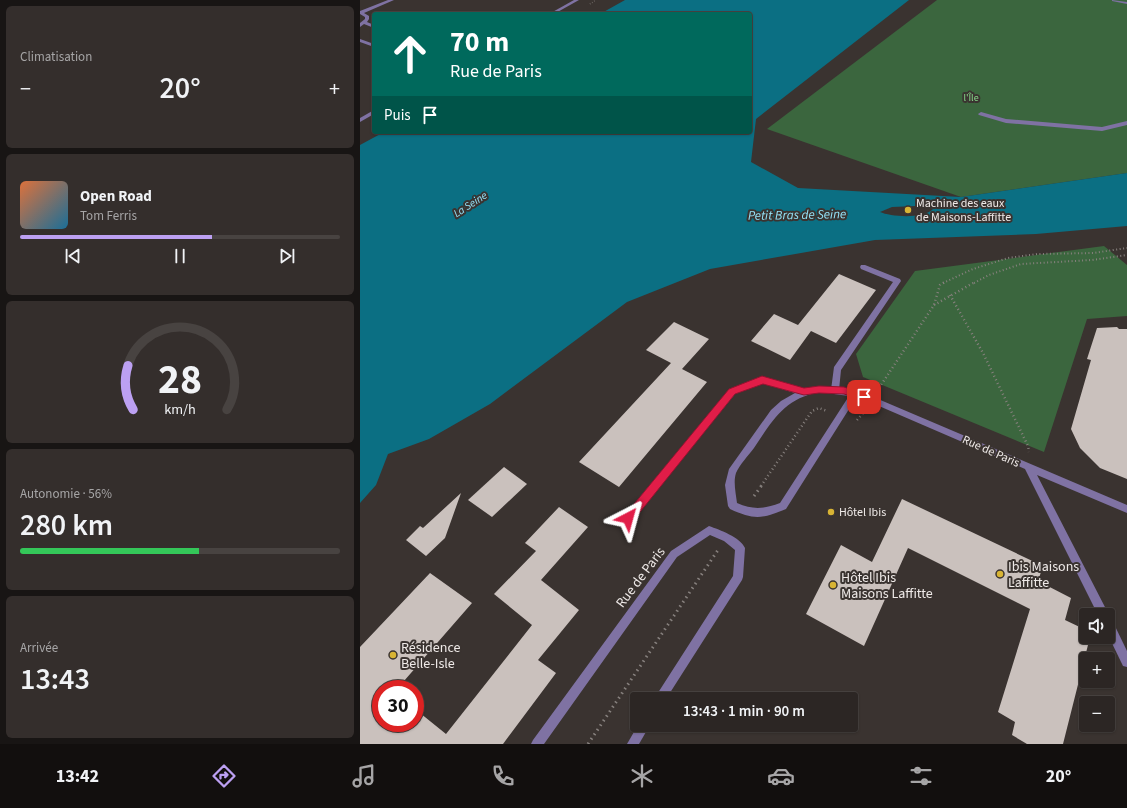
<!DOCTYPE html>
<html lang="fr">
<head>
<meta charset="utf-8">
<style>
  :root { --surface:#2c2624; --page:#342e2c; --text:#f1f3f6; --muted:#a6a5a6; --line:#484341; --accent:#bca0f2 }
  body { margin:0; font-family:"Source Sans 3",sans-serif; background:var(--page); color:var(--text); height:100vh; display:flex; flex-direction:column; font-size:15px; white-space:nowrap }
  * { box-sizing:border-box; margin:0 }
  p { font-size:13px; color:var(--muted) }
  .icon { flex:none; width:22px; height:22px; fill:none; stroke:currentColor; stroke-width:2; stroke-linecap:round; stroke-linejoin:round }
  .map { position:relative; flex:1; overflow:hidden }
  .details { display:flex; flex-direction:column; gap:6px; padding:6px; background:#181514; width:360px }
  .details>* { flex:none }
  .banner { position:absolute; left:12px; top:12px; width:380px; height:122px; border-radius:4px; box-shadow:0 1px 3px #0004,0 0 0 1px var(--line); background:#00695c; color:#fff; overflow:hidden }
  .fabs { position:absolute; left:719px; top:608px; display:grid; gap:8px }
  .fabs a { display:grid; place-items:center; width:36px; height:36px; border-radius:4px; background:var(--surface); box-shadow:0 1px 3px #0004,0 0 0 1px var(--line); font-size:20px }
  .speed { position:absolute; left:12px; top:680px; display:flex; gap:8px; font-size:20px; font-weight:700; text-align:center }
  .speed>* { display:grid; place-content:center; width:52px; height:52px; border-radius:50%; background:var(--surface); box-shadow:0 1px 3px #0004,0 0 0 1px var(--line); line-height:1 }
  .speed .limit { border:6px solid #d22; background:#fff; color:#111 }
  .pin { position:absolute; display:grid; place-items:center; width:34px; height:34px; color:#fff; margin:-17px; border-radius:8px; box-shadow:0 2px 6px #0006 }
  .me { position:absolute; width:44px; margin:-22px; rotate:39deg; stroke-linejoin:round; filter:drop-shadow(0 0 3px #0008) }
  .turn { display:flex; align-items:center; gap:14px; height:84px; padding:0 12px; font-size:18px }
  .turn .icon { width:52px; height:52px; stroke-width:2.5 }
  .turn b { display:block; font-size:28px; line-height:34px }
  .then { display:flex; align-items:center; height:38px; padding:0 12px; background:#0003; gap:8px; font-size:15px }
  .big { font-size:30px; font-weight:600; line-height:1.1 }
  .details .tile { flex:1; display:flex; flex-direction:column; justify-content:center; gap:6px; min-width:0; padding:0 14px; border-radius:6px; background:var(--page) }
  .details .dial { align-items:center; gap:0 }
  .dial svg { height:104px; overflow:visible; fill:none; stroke:var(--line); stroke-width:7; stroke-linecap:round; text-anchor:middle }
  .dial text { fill:var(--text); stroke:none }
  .song { display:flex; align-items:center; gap:12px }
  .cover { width:48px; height:48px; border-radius:6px; background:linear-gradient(135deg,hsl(20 70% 55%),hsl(200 70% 35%)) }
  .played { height:4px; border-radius:2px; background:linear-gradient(90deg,var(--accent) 60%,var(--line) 60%) }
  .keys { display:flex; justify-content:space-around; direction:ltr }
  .heat { display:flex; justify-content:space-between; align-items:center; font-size:22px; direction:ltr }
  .charge { height:6px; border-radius:3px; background:linear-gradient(90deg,#34c759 56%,var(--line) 0) }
  .trip { position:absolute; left:270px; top:692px; width:228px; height:40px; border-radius:4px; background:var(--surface); box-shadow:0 1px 3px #0004,0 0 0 1px var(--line); font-weight:600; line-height:40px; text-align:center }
  .dock { display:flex; height:64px; justify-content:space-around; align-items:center; background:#120f0e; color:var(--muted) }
  .dock .icon { width:28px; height:28px }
  .dock .on { color:var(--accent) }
  .dock b { font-size:18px; color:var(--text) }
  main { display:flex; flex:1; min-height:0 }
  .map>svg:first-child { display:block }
  .green { fill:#3b663e }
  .water { fill:#0b6f83; fill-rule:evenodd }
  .building { fill:#cac1bd }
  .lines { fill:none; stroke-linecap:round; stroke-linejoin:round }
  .path-far3 { stroke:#87817e; stroke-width:1.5; stroke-dasharray:0.5 2; stroke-linecap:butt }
  .path-far2 { stroke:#87817e; stroke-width:2; stroke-dasharray:1 2.5; stroke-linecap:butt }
  .path-far1 { stroke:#87817e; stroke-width:2.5; stroke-dasharray:1 3; stroke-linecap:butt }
  .path { stroke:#87817e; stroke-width:3; stroke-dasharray:1.5 4; stroke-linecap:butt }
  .lane { fill:#7f72a3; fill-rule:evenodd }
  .street { fill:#7f72a3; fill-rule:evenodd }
  .route { fill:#e11d48; stroke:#92132f }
  .poi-dot { fill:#d8b434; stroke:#3a3330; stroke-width:1.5 }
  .labels { text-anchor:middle; stroke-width:4; stroke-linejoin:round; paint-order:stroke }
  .far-park-label { font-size:10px; fill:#88dd8c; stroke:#3a3330 }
  .far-water-label { font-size:11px; font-style:italic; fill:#94e3f8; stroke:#3a3330 }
  .poi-label { font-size:12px; fill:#efeae8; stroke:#3a3330; text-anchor:start }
  .street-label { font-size:12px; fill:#efeae8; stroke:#3a3330 }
  .water-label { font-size:13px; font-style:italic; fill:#94e3f8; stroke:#3a3330 }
  .near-poi-label { font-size:14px; fill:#efeae8; stroke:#3a3330; text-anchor:start }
  .near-street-label { font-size:14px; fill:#efeae8; stroke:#3a3330 }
</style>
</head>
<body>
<main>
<section class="details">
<div class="tile"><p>Climatisation</p>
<div class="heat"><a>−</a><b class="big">20°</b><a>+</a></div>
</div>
<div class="tile">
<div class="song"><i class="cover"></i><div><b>Open Road</b><p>Tom Ferris</p></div></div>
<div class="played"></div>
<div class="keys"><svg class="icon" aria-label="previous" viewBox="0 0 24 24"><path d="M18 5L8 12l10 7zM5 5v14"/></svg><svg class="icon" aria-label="pause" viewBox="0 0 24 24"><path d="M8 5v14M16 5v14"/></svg><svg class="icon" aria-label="next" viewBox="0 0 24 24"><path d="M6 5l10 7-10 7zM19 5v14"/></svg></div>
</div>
<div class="tile dial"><svg viewBox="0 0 100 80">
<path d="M14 69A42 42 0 1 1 86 69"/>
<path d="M14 69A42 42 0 0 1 10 35" stroke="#bca0f2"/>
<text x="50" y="56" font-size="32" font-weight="700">28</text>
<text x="50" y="72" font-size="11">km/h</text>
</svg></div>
<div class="tile"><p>Autonomie · 56%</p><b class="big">280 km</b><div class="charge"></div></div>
<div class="tile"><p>Arrivée</p><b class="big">13:43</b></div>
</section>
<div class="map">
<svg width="767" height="744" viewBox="0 0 767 744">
  <rect width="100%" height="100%" fill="#3a3330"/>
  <g class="green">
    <path d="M577,0H767V173L601,197L407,129Z"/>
    <path d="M744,246L767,265V316L727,319L684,452L503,377L496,354L555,271Z"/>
  </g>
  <path class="water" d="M265,0H549L396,119L391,162L438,188L601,197L767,173V226L676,234L515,240L350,269L267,302L130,404L69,439L28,454L16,485L0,503V145L24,132H390V14H240ZM556,206L569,207L573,209C564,219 531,217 520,212L532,207Z"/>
  <g class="building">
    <path d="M479,274L516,290L476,343L451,331L430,360L391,341L414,314L438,325Z"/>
    <path d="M314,322L349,339L322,369L347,382L259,487L219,462L311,363L286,350Z"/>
    <path d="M757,327L759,329H767V479L740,468L720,448L711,429L731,360L727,359L737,328Z"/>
    <path d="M144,467L167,484L132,517L108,500Z"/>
    <path d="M101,493L85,538L66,556L46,540L60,526L63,528Z"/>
    <path d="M542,499L683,566L678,581L711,598L705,620L726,630V637H730L703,744H667L652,735L655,722L638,712L670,609L548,548L504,646L446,614L481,545L512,562Z"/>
    <path d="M199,507L228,527L181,580L219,610L178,660L196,673L143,744H0V647L70,573L112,603L37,689H21V723H55V709L86,734L172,625L134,594L176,551L165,543Z"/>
  </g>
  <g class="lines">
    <path class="path-far3" d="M230,4L236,0"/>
    <g class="path-far2">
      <path d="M583,283L613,269L648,258L677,254L733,253L767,248"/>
      <path d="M614,283L629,275L661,264L732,260L767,255"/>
    </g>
    <g class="path-far1">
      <path d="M590,295L623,353L668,446L669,452"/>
      <path d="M574,305L615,282"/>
      <path d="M519,388L574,305L580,285L585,282"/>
      <path d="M497,420L504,412"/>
      <path d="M401,486L452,411L459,408L467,411"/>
    </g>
    <g class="path">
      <path d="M394,496L402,485"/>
      <path d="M228,744L358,550"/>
    </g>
    <g class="lane">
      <path d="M752,0L767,2V4L752,1Z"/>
      <path d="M621,112L646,119L742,127L767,121V125L742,131L646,123L619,115L618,114Z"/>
      <path d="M501,265H505L540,279L541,281L481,370L479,390L478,392H472L471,390L474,367L533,282L501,269L500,267Z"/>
    </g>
    <g class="street">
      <path d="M28,0H34L4,13L9,16V19L7,22L14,25V28L4,24L0,27V23L5,19V17L0,14V11Z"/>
      <path d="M214,0H219L194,14H189Z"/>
      <path d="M0,39L14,44V47L0,42Z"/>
      <path d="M14,110V114L0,122V118Z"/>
      <path d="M402,377L445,389L459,386L484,388L518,399L767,505V513L677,475L747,611L748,615H738L665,469L512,403L496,398L426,509C402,519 394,520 370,509L368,506L365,485L369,469L411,410L421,401L435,393L402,383L375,394L271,521L268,522L265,521L263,518L265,515L369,390ZM459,392L489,396L420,503C404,509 393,510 377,503C376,494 373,482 376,473C380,464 388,456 394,448C413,420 424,399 459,392Z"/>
      <path d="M349,526C360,530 380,537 385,548L383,577L382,580L306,699H294L373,576L375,550L364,541L350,535L317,557L184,744H171L173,740L311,551Z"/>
      <path d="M748,619L752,620L767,651V667L763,666L748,635Z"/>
      <path d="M278,725H290L279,744H267Z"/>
    </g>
  </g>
  <path class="route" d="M402,376L444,388L459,386L484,387L508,395L509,397L504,401L484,394L459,393L444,395L403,384L375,394L272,522L268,523L265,522L263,518L265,515L369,389Z"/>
  <g class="poi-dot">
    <circle cx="548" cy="210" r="4"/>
    <circle cx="471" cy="512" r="4"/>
    <circle cx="640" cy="574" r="4"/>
    <circle cx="473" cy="585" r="4"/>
    <circle cx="33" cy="655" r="4"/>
  </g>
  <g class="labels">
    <g class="far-park-label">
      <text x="611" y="101">l'Île</text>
    </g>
    <g class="far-water-label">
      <text transform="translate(110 204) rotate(-33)" y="4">La Seine</text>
    </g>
    <g class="poi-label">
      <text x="556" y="207">Machine des eaux<tspan x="556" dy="14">de Maisons-Laffitte</tspan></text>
      <text x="479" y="516">Hôtel Ibis</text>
    </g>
    <g class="street-label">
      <text transform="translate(631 451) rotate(24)" y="4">Rue de Paris</text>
    </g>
    <g class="water-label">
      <text transform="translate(437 214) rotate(-1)" y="5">Petit Bras de Seine</text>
    </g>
    <g class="near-poi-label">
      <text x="648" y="571">Ibis Maisons<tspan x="648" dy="16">Laffitte</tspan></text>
      <text x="481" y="582">Hôtel Ibis<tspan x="481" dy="16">Maisons Laffitte</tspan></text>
      <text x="41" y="652">Résidence<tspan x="41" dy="16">Belle-Isle</tspan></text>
    </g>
    <g class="near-street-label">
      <text transform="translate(280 577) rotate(-53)" y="5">Rue de Paris</text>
    </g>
  </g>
</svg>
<div class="fabs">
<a><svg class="icon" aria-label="sound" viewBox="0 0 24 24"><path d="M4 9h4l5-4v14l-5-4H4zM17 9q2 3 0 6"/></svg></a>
<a>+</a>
<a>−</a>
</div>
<div class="speed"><div class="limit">30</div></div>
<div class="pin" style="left:504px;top:397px;background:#d93025"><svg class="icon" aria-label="arrive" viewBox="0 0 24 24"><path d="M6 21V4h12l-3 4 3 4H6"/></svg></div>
<svg class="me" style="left:268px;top:518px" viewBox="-20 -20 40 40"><path d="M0-17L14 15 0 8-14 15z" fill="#e11d48" stroke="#fff" stroke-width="4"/></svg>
<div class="trip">13:43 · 1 min · 90 m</div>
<div class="banner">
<div class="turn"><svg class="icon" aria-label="ahead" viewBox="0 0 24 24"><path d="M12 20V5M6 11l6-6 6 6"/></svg><div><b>70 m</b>Rue de Paris</div></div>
<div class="then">Puis<svg class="icon" aria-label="arrive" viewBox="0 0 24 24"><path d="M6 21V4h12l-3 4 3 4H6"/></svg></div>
</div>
</div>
</main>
<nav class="dock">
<b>13:42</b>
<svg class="icon on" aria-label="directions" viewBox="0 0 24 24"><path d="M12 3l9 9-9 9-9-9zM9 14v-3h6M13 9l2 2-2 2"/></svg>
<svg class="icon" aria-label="music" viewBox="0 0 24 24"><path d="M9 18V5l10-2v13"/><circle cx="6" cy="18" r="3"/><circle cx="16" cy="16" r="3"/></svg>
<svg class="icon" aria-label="phone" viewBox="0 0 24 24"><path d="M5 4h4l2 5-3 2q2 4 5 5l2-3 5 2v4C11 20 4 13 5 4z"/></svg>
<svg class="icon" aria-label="climate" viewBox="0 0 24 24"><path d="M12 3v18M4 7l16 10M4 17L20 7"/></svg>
<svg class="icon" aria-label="car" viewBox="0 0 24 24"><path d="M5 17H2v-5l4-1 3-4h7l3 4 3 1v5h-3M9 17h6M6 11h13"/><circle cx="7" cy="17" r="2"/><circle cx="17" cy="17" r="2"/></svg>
<svg class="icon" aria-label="filters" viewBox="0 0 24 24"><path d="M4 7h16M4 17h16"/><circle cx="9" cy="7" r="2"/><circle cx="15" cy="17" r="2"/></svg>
<b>20°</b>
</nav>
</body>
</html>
